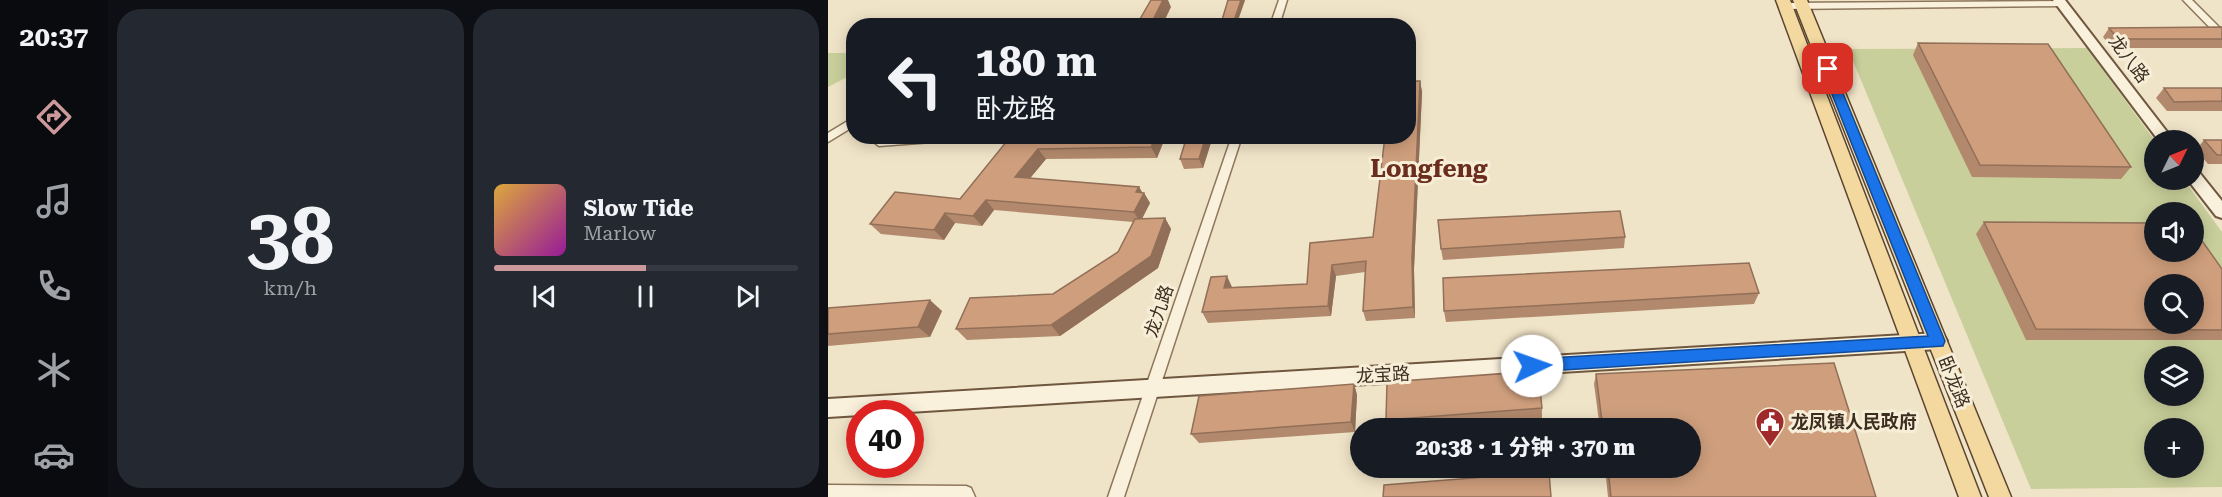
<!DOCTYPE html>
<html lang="zh">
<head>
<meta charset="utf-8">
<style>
  :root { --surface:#171b24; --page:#242831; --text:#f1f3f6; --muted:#9ea1a6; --line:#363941; --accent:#cc999b }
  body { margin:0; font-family:"Roboto Serif","Noto Sans SC",serif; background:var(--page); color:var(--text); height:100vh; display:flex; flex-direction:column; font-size:22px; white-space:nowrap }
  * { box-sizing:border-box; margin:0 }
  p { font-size:20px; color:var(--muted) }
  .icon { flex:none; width:33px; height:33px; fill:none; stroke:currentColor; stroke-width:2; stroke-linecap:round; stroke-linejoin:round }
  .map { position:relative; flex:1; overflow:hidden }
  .details { display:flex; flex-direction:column; gap:9px; padding:9px; background:#0d0f14; width:720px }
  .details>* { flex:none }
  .top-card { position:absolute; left:18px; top:18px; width:570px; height:126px; border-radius:24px; box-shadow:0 3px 15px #0003; background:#171b24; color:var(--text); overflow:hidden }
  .needle { width:39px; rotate:47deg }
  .buttons { position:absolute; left:1316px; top:130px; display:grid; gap:12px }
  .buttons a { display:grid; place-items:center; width:60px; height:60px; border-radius:50%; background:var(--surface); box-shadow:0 3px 15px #0003; font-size:30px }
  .speed { position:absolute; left:18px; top:400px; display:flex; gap:12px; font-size:30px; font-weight:700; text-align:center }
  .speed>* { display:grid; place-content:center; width:78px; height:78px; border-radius:50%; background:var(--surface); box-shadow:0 3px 15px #0003; line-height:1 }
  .speed .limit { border:9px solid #d22; background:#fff; color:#111 }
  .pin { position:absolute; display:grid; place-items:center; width:51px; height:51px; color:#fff; margin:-26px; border-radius:12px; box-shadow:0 3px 9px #0006 }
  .me { position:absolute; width:66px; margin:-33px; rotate:87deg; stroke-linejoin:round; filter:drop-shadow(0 0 4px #0008) }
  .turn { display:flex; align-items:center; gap:21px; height:126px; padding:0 30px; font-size:27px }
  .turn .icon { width:78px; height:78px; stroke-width:2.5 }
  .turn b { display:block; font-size:42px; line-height:51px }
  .details .widget { flex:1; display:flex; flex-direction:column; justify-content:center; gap:9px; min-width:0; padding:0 21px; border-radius:24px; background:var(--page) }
  .details .dial { align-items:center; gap:0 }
  .dial b { font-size:78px; line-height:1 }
  .song { display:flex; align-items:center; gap:18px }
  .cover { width:72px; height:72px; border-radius:9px; background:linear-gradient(135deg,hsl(40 70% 55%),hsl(300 70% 35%)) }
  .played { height:6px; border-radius:3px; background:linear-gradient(90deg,var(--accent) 50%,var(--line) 50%) }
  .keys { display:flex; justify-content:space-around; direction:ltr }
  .details .tiles { flex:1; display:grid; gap:9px; grid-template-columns:repeat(2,1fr) }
  .trip { position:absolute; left:522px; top:418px; width:351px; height:60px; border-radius:30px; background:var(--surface); box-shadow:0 3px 15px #0003; font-weight:800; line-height:60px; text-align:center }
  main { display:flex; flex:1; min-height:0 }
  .menu { display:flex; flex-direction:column; width:108px; justify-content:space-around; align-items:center; background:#090b0e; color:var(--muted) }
  .menu .icon { width:42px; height:42px }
  .menu .current { color:var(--accent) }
  .menu b { font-size:27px; color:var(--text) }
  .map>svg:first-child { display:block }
  .green { fill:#c9cf9b; fill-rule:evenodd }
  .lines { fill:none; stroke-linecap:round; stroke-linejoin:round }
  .street-casing { stroke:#8d765c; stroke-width:3 }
  .secondary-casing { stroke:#6f573f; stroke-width:4 }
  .primary-casing { stroke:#5b4430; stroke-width:3 }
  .street { fill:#faf1dc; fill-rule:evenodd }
  .secondary { fill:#faf1dc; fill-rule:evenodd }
  .primary { fill:#f3d9a0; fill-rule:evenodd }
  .wall { fill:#b2896c }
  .shaded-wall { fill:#916f58 }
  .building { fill:#cf9f7d; stroke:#916f58; stroke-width:1.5; fill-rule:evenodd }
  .route { fill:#1a73e8; stroke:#114b97; stroke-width:1.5 }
  .labels { text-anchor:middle; stroke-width:6; stroke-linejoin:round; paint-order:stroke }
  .street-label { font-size:18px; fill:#3d2e20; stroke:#f7eed8 }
  .poi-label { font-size:18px; font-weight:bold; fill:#3d2e20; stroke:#f7eed8; text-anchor:start }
  .district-label { font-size:24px; font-weight:bold; fill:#6b2e1e; stroke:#f7eed8 }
</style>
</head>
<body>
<main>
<nav class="menu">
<b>20:37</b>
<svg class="icon current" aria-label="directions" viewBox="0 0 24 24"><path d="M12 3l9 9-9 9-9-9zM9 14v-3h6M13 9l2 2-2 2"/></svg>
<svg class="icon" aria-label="music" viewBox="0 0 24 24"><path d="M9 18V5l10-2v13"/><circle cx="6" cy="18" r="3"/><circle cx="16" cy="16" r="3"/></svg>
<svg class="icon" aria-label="phone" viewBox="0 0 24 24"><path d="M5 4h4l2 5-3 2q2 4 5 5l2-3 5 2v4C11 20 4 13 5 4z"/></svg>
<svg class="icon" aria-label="climate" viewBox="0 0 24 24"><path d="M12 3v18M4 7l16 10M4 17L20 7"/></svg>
<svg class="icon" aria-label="car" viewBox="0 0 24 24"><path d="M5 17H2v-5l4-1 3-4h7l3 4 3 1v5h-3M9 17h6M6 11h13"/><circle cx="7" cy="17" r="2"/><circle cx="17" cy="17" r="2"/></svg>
</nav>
<section class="details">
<div class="tiles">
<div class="widget dial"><b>38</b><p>km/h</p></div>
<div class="widget">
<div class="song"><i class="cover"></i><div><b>Slow Tide</b><p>Marlow</p></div></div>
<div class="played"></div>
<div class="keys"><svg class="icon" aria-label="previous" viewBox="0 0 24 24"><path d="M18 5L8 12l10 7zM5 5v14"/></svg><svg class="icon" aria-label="pause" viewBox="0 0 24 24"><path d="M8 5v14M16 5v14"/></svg><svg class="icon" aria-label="next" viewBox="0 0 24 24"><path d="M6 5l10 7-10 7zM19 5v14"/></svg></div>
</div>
</div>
</section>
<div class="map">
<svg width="1394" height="497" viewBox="0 0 1394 497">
  <rect width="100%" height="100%" fill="#f0e4c8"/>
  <g class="green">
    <path d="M1259,48L1327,141L1326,180H1356L1394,232V487L1203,489L1020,49ZM1326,213H1365V252H1326ZM1326,285H1365V324H1326ZM1326,357H1365V396H1326ZM1326,429H1365V468H1326Z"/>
    <path d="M0,53H26L25,74L0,87Z"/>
  </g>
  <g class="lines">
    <g class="street-casing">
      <g id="street">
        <path d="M451,0H459L451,26H442Z"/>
        <path d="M1355,0H1364L1394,30V38L1391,37Z"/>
        <path d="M1234,1L1237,2V6L958,9L954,6L958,3Z"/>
        <path d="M23,119L26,120V128H23L0,142V133Z"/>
        <path d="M38,136L53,138L122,137L117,141L51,146Z"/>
        <path d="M404,136H414L296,497H280Z"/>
        <path d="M0,485L138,486L143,488L147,497H0Z"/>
      </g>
    </g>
    <g class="secondary-casing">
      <g id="secondary">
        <path d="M1225,0H1237L1346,141H1331Z"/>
        <path d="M1365,170L1370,171L1394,201V218L1388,216L1360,180H1365Z"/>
        <path d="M1110,333L1116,336L1119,341L1116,346L1110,349L0,417V399Z"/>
      </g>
    </g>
    <g class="primary-casing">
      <g id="primary">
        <path d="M948,0H962L1153,497H1131Z"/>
        <path d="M965,0H979L1183,497H1161Z"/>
      </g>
    </g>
    <use href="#street" class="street"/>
    <use href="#secondary" class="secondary"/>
    <use href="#primary" class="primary"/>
  </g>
  <g class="wall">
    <path d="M400,0H417L408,26H396L394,20Z"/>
    <path d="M1281,28H1394V48H1284L1275,37Z"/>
    <path d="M1090,43L1303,167L1293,179L1144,177L1085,55Z"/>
    <path d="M592,81L594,92L586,269L587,318L538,321L535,311L537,272L508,276L503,316L380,323L374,312L404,287L479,284L482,243L545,237Z"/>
    <path d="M1336,88H1394V111H1339L1328,98Z"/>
    <path d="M183,136H332L335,143L329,158L218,159L202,178L311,187L314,192L316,193L322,203L314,218H337L343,229L330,268L232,336L139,340L128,329L225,294L290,252L305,222L166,210L154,226L127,223L116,240L53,234L42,224L132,199Z"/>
    <path d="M359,136H385L375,168L356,169L352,159Z"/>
    <path d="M1376,140H1394V164H1380L1368,150Z"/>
    <path d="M1156,222L1394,269V340H1198L1148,234Z"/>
    <path d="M797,237L796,248L615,260L613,249Z"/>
    <path d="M931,293L926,304L618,322L616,311Z"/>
    <path d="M0,308L114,311L102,337L0,346Z"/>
    <path d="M768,374L1048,497H780L777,468H862V429H772L766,384Z"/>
    <path d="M526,384L529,395L527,432L371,443L363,434Z"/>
    <path d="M714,408V418L565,429H561L558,420Z"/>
  </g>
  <g class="shaded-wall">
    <path d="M335,0H340L343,7L334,26H322Z"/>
    <path d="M413,0H417L408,26H407L406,21Z"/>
    <path d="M592,81L594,92L586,269L587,318L585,307L584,258Z"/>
    <path d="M328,136H332L335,143L329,158L323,147Z"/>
    <path d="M378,136H385L375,168L371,159Z"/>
    <path d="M210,149L218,159L194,188L187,177Z"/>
    <path d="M311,187L315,194L316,193L322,203L312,223L306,212L308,192Z"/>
    <path d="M158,200L166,210L154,226L145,216Z"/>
    <path d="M117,213L127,223L116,240L106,230Z"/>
    <path d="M337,218L343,229L330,268L232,336L223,325Z"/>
    <path d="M504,265L508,276L503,316L500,306Z"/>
    <path d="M399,276L404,287L396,288Z"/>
    <path d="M102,300L114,311L102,337L90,327Z"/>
    <path d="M526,384L529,395L527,432L523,422Z"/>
  </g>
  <g class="building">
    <path d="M323,0H335L322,26H308Z"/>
    <path d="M400,0H413L406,21L394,20Z"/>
    <path d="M1394,27V39H1290L1281,28Z"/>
    <path d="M1090,43L1220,44L1303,167L1152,165Z"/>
    <path d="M580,81H592L584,258L585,307L535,311L538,261L504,265L500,306L374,312L383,277L399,276L396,288L479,284L482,243L545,237L557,136H580Z"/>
    <path d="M1336,88H1394V101L1346,102Z"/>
    <path d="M183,136H328L323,147L210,149L187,177L311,187L308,192L316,193L306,212L158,200L145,216L117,213L106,230L42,224L67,192L132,199Z"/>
    <path d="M359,136H378L371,159H352Z"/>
    <path d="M1376,140H1394V155H1389Z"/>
    <path d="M792,211L797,237L613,249L610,220Z"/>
    <path d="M337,218L323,256L223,325L128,329L142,298L225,294L290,252L307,219Z"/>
    <path d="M1156,222L1326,223V252H1365V228L1394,269V330L1208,329ZM1326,285H1365V324H1326Z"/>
    <path d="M921,263L931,293L616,311L615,278Z"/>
    <path d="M102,300L90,327L0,334V308Z"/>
    <path d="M1006,363L1048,497H783L780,468H862V429H775L768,374Z"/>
    <path d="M710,371L714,408L558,420L559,382Z"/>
    <path d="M526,384L523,422L363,434L371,396Z"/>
    <path d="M721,472L723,497H555L556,485Z"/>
  </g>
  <path class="route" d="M1000,66L1005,69L1117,341L1115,346L704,372L699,370L696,366L699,361L704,359L1100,336L994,69Z"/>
  <defs>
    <g id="civic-pin" transform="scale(1.5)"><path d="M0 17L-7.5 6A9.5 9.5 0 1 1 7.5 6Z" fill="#9e2a2b" stroke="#f7eed8"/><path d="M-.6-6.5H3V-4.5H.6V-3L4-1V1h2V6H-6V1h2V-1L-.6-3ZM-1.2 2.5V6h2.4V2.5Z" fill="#fff"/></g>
  </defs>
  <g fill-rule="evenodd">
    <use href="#civic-pin" x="942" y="422"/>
  </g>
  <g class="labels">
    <g class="street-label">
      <text transform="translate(1301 59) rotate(53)" y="6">龙八路</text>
      <text transform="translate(331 311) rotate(-71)" y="6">龙九路</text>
      <text transform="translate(555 375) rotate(-3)" y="6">龙宝路</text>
      <text transform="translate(1126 382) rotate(68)" y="6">卧龙路</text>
    </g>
    <g class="poi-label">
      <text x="963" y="428">龙凤镇人民政府</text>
    </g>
    <g class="district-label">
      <text x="601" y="177">Longfeng</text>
    </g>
  </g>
</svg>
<div class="buttons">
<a><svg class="needle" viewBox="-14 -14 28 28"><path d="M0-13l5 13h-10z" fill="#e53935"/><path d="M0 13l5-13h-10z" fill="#9ea1a6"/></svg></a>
<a><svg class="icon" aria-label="sound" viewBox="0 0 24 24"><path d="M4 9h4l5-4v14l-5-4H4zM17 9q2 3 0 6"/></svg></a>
<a><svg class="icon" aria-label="search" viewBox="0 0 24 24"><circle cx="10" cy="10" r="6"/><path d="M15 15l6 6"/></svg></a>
<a><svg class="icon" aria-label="layers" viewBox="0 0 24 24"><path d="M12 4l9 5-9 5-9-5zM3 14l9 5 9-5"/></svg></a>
<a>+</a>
</div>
<div class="speed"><div class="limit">40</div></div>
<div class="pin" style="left:1000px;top:69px;background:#d93025"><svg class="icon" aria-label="arrive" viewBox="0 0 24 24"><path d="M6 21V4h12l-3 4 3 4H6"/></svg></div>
<svg class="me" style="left:704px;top:366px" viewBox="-20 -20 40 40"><circle r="19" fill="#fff"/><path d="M0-13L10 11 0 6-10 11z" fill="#1a73e8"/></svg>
<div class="trip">20:38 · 1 分钟 · 370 m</div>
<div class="top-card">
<div class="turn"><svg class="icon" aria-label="left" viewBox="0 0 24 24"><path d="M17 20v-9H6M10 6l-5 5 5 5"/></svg><div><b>180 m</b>卧龙路</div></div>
</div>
</div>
</main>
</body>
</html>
